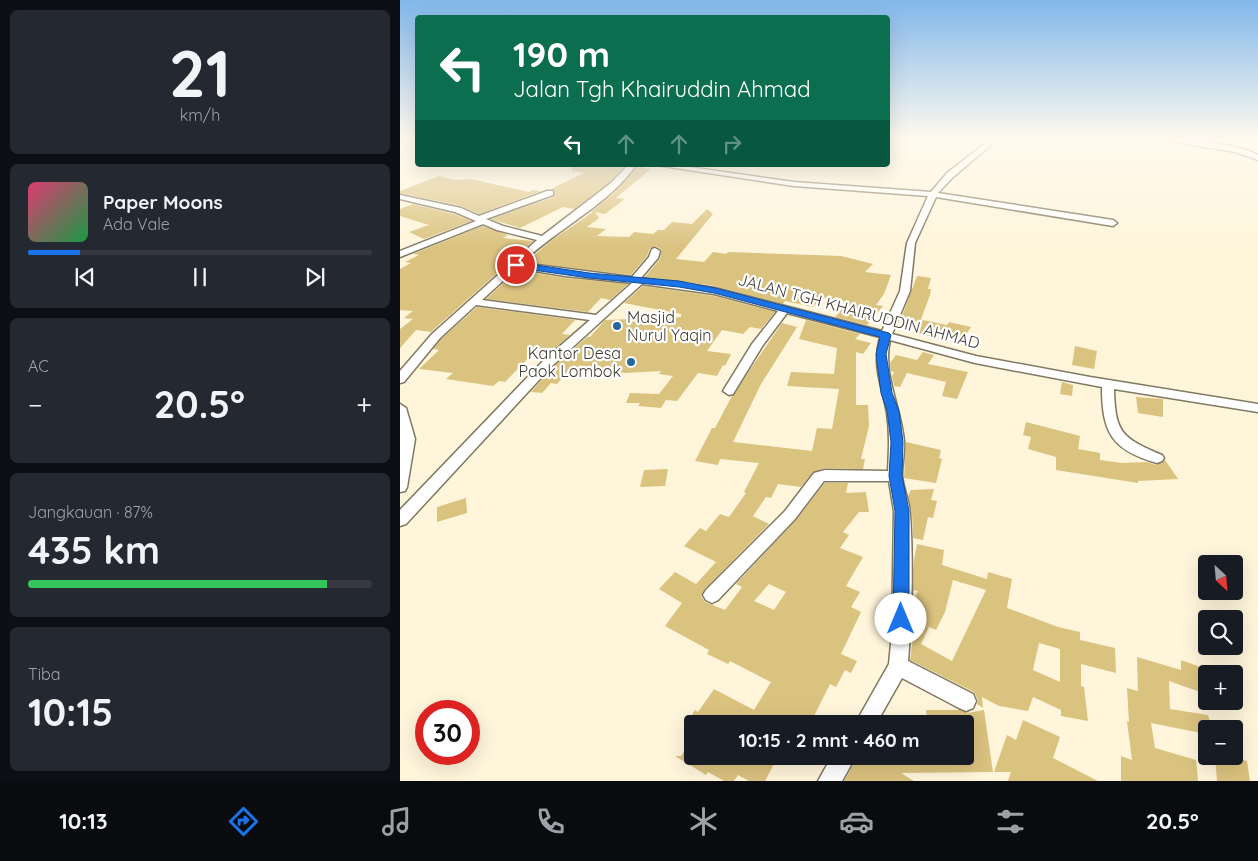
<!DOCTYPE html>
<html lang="id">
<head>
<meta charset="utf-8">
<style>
  :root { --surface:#171b24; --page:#242831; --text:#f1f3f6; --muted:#9ea1a6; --line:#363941; --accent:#1a73e8 }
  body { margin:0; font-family:Quicksand,sans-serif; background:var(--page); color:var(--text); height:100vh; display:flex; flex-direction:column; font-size:19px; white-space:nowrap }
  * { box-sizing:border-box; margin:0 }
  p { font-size:16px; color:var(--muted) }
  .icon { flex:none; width:28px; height:28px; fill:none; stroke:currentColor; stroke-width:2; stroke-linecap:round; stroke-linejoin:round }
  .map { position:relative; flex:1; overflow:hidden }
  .drawer { display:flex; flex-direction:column; gap:10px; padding:10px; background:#0d0f14; width:400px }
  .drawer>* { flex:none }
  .top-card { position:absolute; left:15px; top:15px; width:475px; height:152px; border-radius:5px; box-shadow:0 5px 20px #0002; background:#0b6e4f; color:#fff; overflow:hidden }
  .needle { width:32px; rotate:154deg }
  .buttons { position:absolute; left:798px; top:555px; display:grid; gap:10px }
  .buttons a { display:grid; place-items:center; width:45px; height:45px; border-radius:5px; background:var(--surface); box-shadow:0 5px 20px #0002; font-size:25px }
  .speed { position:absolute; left:15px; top:700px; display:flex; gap:10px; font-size:25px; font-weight:700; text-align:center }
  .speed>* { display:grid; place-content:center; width:65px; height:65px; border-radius:50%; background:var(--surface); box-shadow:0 5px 20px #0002; line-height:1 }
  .speed .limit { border:8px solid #d22; background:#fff; color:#111 }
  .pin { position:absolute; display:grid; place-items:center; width:42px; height:42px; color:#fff; margin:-21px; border:2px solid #fff; border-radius:50%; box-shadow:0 1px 5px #0007 }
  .me { position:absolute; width:55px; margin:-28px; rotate:0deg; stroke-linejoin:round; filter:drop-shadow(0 0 4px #0008) }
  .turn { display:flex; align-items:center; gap:18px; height:105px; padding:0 15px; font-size:22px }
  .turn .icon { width:65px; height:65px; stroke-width:2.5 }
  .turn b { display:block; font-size:35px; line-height:42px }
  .lanes { display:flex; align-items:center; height:48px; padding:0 15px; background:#0003; justify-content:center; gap:25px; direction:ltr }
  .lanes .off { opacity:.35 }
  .big { font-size:38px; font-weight:800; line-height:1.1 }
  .drawer .widget { flex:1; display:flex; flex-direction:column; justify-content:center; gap:8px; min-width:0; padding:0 18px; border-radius:8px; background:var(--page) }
  .drawer .dial { align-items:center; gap:0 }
  .dial b { font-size:65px; line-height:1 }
  .song { display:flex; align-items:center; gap:15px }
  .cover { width:60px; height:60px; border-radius:8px; background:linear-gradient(135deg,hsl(340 70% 55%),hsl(140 70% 35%)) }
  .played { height:5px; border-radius:2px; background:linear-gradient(90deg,var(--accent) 15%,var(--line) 15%) }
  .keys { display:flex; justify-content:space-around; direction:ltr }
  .heat { display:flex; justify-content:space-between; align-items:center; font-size:28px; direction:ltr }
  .charge { height:8px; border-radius:4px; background:linear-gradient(90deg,#34c759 87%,var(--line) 0) }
  .trip { position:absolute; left:284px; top:715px; width:290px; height:50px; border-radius:5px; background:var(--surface); box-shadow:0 5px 20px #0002; font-weight:800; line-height:50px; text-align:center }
  .tab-bar { display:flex; height:80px; justify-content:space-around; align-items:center; background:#090b0e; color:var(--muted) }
  .tab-bar .icon { width:35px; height:35px }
  .tab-bar .on { color:var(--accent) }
  .tab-bar b { font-size:22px; color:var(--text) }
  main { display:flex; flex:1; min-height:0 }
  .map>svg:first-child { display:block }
  .building { fill:#dac27f; fill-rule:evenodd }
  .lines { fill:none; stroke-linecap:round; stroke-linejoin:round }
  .minor-casing { stroke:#807860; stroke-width:3 }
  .minor { fill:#fff; fill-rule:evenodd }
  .route { fill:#1a73e8; stroke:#114b97 }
  .poi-dot { fill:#2a669e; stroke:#fff; stroke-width:2 }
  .labels { text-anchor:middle; stroke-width:4.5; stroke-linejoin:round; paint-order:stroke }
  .street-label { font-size:16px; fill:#3f3b31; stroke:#fff }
  .poi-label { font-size:16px; fill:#3f3b31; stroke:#fff; text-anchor:start }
</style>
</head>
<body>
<main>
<section class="drawer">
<div class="widget dial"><b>21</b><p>km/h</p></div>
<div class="widget">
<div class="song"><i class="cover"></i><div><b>Paper Moons</b><p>Ada Vale</p></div></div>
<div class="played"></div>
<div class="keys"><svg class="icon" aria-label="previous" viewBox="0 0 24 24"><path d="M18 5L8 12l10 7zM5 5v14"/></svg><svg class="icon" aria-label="pause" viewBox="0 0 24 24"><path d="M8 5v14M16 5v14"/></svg><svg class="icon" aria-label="next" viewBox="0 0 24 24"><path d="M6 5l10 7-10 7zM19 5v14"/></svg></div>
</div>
<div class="widget"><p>AC</p>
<div class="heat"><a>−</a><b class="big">20.5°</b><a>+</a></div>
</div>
<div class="widget"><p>Jangkauan · 87%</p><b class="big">435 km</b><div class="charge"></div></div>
<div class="widget"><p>Tiba</p><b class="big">10:15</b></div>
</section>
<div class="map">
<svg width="858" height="781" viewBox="0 0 858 781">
  <rect width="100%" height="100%" fill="#fff5db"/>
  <g class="building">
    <path d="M172,165H225L210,182L174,209L163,207L120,228L91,219L154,197L155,191L151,189L184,173L172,171Z"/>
    <path d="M238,165H247L242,168L251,169L216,198L225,199L205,214L195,212L199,218L187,227L206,229L197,236L229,237L234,232L253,234L258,230H264L272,222L292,224L307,209L313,214L276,259L304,262L313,252L326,254L328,252L441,256L473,264L465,272L491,275L484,294L476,305L483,306L467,325L435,317L448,302L422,297L413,307L385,301L383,304L315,286L245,277L260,259L262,250L256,246L250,248L247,256L231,275L126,262L152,240L193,212H191L213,194Z"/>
    <path d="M39,176L55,180L70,179L129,192L133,190L141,191L79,214L61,206L0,193V191Z"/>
    <path d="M13,204L54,214L71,221L24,239L9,232L29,225L0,216V209Z"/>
    <path d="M83,226L108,235L103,238L133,241L31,332L16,330L0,348V329L13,319L4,318L13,311L0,310V269L11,263L5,262L19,255L13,254Z"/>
    <path d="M118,270L165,278L228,284L210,300L201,298L188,312L86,299Z"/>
    <path d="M517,276L531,278L528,289H531L530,295L520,322L501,319Z"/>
    <path d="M243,286L314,296L375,312L361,329L350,327L343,334L322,330L307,351L331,354L325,366L323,365L317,376L298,373L277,401L266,400L261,408L238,406L240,403H226L230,393L259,394L273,376L259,374L261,371L225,373L193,369L189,374L168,371L157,384L151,383L142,393L131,392L153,367L187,337H190L205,320L281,317V314L224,303Z"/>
    <path d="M77,307L175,320L162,334L170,335L147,355L133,353L105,382L99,381L93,386L46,379L53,373L19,369L39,350L33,349L41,339Z"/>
    <path d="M406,320L460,334L455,339L471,343L463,354L456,352V405H468L469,426L461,459H465L463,469L425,468L413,472L401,487L378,484L371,498L366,497L353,516L369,524L305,589L301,596L305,602L325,610L342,587L336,584L396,520L425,483H448L446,493L466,492L469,512H459L443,532L449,535L440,548L463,557L446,586L460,592L451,607L461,612L441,654L457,661L451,673L445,670L436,687L430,684L410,724H328L317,717L313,724H286L295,710L298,712L314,689L354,710L371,682L330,661L328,664L307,654L309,650L265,626L282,603L259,589L275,572L296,584L316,562L284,546L300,528L306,531L320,514L329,517L346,493L344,492L359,463L320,459L318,465L295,461L312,428H315L332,396L382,323L397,327L361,384L333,442L412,451L417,428L432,429L439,389L387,386L391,372L434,374L437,348L399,339ZM369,584L386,592L374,610L354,601Z"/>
    <path d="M523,320L547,325L549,322L571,327L563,339L537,333L535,337L516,333Z"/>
    <path d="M675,346L697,351L694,369L672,365Z"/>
    <path d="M523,352L534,355L528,364L568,372L557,399L542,396L546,382L507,373L500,387L494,386L492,376L494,372L491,371L490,363L496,355L517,360Z"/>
    <path d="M662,382L673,385L672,396L660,394Z"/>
    <path d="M736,397L763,399V417L738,413Z"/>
    <path d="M626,422L680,436L678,449L700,453V460L722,463L747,462L756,465L765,460L778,479L738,481V483L656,470V457L628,449L631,437L623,435Z"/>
    <path d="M506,442L541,450L539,458L542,459L536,483L504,478Z"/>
    <path d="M268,469L265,486L240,487L244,470Z"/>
    <path d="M534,489L531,500L537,501L533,518L528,517L523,540L513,538L512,512L508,496L511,490Z"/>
    <path d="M66,498L67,513L37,522V507Z"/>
    <path d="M517,544L544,550L542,565L587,579L588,572L612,579L607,608L658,627L680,632V640L715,648L716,673L681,664V686L684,687L688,721L661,716V710L633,697L628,711L599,706L582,697L583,708L577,704L578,700L574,692L510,660L513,639V600L518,591L513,590L514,560ZM553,580L586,590L552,661L521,644L529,627L536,630L545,612ZM639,643L660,649V682L633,670Z"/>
    <path d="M737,657L781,670V660L806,669V694L769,681L770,709L808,715L812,729H806V734L751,723L755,748L796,760L798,781H721V756L732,760L727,721L729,722L727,688L738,691Z"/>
    <path d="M526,710H560L567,713L584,710L593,772L501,773L514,781H444L458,756H565V724H528Z"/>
    <path d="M623,720L660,737L653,758L698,781H608L611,772H594L607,735L616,740Z"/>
    <path d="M292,739V756H378L365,781H349L338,775L334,781H324L308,772L306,775L275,756H281Z"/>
    <path d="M815,756H832L847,761L850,781H817Z"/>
  </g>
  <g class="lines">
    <g class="minor-casing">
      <g id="minor">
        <path d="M591,139H598L553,177L538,193L713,220L717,223L713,226L536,197L515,243L510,291L492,334L576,356L690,377L858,404V412L714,389C715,433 722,438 762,455L764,458L762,461L757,463C711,450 702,432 702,387L575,363L490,340C482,374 501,407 504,441C505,452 502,464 502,475C503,488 509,500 510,513C513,559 512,615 508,661L573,694L576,701L573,708L566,711L559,708L502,678L476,724H455L489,664L492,634L494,511L489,481H424L395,519L318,600L312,603L306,600L303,595L306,590L385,511L414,473L425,470L488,471C489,451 490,433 487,413C482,385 472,367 480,337L387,313L363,345L333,394L329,395L323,391L352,344L378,311L314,294L242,284L152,366L6,524L0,526V510L144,360L190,320L76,305L40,338L4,382L0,383V371L32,334L137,240L97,230L83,224L0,257V251L76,221L55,212L0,199V195L61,208L79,216L147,191H153V195L86,219L103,226L142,236L211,183L228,165H236C209,205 156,229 122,263L232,277L249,257L252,249L255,248L260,251L258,258L241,278L315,288L482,331L500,291L507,243L528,196L394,186L256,165H275L394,182L531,192L547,173ZM117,268L165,276L232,283L196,315L82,300Z"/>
        <path d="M755,139C780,139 836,143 858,155V160L836,152Z"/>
        <path d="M0,404L6,408L15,439L7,487L5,491L0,492Z"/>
        <path d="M432,756H456L442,781H418Z"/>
      </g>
    </g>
    <use href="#minor" class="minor"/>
  </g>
  <linearGradient id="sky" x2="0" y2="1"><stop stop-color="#81b7ea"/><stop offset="0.56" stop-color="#fffaef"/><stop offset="1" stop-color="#fffaef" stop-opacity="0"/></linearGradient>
  <rect width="858" height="248" fill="url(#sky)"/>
  <path class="route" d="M116,262L189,273L279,281L315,288L489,333L491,335L486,354L492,393L499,411L503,442L502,476L509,511V619L507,625L501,627L495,625L493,619L495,511L489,476L491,442L487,411L481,393L476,354L480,337L314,293L279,287L189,278L112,267V263Z"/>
  <g class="poi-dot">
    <circle cx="217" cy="326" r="5"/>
    <circle cx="231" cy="362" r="5"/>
  </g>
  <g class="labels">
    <g class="street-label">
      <text transform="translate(459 311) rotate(15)" y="6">JALAN TGH KHAIRUDDIN AHMAD</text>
    </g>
    <g class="poi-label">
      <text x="227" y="323">Masjid<tspan x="227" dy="18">Nurul Yaqin</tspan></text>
      <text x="221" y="359" text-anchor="end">Kantor Desa<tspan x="221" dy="18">Paok Lombok</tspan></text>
    </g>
  </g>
</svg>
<div class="buttons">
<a><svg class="needle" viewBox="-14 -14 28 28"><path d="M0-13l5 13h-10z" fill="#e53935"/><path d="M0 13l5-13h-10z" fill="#9ea1a6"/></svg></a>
<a><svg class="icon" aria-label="search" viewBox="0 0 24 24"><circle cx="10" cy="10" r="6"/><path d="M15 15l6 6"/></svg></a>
<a>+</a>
<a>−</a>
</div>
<div class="speed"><div class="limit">30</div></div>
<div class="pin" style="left:116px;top:265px;background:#d93025"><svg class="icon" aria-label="arrive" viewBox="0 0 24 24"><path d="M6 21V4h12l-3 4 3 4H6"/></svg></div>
<svg class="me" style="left:501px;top:619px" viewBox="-20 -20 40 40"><circle r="19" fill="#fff"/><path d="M0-13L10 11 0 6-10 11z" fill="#1a73e8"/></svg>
<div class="trip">10:15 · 2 mnt · 460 m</div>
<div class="top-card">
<div class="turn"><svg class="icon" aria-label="left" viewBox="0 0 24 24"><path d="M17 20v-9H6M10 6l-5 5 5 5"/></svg><div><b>190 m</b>Jalan Tgh Khairuddin Ahmad</div></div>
<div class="lanes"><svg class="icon" aria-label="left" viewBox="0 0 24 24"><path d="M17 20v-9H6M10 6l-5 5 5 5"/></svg><svg class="icon off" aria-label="ahead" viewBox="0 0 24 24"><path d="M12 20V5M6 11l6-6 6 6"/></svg><svg class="icon off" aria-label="ahead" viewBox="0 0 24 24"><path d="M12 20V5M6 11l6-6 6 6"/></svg><svg class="icon off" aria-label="right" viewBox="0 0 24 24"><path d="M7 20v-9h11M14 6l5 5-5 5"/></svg></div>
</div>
</div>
</main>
<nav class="tab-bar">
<b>10:13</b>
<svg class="icon on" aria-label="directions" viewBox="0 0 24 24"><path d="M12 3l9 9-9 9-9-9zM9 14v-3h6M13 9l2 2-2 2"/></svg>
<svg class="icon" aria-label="music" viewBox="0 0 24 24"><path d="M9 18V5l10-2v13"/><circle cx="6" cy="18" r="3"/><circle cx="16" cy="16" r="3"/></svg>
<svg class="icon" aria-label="phone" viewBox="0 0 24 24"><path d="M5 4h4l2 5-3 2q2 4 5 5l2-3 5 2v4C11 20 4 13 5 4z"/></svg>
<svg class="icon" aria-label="climate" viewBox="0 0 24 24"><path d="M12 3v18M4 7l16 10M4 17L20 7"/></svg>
<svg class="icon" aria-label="car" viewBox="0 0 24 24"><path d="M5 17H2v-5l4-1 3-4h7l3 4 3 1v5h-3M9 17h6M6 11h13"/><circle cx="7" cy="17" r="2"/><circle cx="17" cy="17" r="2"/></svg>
<svg class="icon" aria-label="filters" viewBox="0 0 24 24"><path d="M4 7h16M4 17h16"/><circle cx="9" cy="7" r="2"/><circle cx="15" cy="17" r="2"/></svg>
<b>20.5°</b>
</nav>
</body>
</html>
